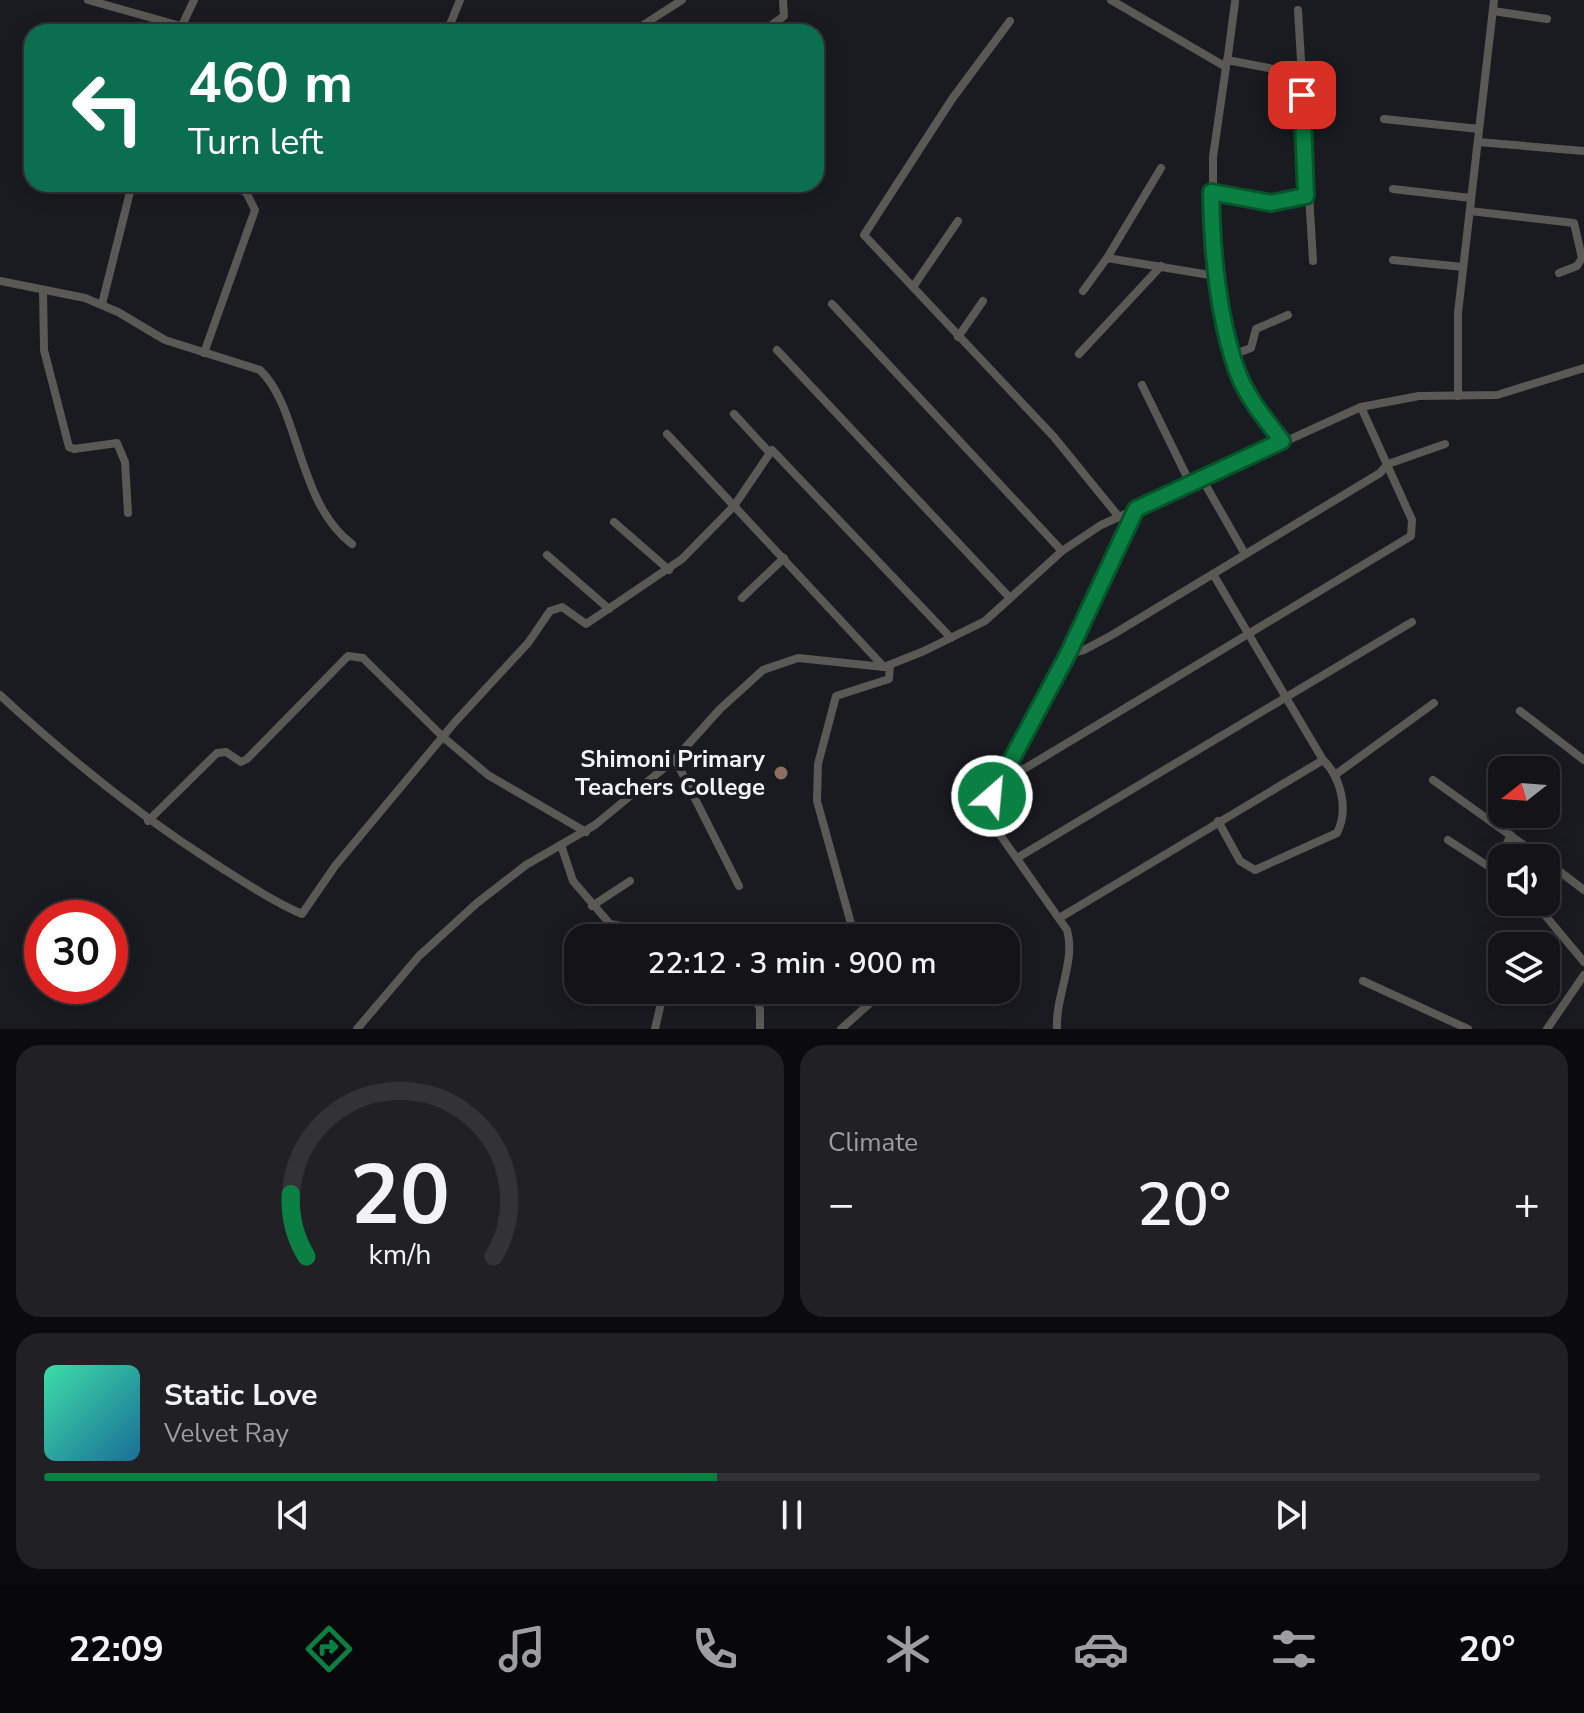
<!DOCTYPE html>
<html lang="en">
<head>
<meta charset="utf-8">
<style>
  :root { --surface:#141418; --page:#212125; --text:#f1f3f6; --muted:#9d9ea2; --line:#333337; --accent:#0b8043 }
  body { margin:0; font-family:"Nunito Sans",sans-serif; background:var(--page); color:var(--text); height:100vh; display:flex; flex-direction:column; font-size:30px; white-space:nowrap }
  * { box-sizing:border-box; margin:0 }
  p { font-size:26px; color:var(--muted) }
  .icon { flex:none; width:44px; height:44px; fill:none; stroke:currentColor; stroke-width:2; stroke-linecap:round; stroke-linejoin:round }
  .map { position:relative; height:1029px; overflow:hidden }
  .panel { display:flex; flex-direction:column; gap:16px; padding:16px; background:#0b0b0d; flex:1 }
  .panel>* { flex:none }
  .top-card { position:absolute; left:24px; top:24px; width:800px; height:168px; border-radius:24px; box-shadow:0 4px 20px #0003,0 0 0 2px var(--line); background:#0b6e4f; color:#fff; overflow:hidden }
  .needle { width:52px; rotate:253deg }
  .buttons { position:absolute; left:1488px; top:756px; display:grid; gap:16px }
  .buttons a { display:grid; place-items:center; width:72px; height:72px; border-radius:16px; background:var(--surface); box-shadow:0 4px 20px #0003,0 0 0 2px var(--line); font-size:40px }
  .speed { position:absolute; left:24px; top:900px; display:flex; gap:16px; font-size:40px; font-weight:700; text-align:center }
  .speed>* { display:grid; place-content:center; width:104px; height:104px; border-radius:50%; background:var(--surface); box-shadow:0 4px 20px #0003,0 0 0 2px var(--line); line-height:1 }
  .speed .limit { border:12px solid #d22; background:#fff; color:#111 }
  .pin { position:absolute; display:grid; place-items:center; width:68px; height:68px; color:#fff; margin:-34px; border-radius:16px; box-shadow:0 4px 12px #0006 }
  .me { position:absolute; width:88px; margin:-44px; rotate:27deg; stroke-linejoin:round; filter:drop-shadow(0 0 6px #0008) }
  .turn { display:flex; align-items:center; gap:28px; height:168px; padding:0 32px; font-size:36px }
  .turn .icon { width:104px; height:104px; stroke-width:2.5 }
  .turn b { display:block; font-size:56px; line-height:68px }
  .big { font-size:60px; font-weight:600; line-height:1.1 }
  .panel .card { flex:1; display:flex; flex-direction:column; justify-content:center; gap:12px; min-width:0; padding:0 28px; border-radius:24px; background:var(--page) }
  .panel .dial { align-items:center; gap:0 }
  .dial svg { height:208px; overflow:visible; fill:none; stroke:var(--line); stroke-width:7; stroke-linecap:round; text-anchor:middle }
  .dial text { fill:var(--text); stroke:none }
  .song { display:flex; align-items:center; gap:24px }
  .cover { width:96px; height:96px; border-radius:12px; background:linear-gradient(135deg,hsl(160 70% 55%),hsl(200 70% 35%)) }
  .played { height:8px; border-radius:4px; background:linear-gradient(90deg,var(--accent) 45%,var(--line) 45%) }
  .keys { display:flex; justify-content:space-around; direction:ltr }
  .heat { display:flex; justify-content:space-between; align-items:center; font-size:44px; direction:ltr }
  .panel .tiles { flex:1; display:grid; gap:16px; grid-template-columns:1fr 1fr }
  .card:last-child { grid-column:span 2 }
  .trip { position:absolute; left:564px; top:924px; width:456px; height:80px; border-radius:24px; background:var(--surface); box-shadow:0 4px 20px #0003,0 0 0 2px var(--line); font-weight:600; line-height:80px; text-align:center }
  .tabs { display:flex; height:128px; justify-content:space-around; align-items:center; background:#08080a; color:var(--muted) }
  .tabs .icon { width:56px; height:56px }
  .tabs .current { color:var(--accent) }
  .tabs b { font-size:36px; color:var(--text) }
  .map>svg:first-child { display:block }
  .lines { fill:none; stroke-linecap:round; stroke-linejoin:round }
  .minor { stroke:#5a5956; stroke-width:8 }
  .route-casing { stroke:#07532c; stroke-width:20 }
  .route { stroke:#0b8043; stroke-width:14 }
  .education-dot { fill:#8d6e63; stroke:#1a1b20; stroke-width:3 }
  .labels { text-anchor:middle; stroke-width:8; stroke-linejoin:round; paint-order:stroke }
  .poi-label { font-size:24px; font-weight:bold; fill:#f4f4f8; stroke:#1a1b20; text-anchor:end }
</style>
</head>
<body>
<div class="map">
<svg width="1584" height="1029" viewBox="0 0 1584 1029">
  <rect width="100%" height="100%" fill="#1a1b20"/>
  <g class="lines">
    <g class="minor">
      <path d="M88,0L202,32"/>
      <path d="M1111,0L1226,67L1213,157V252L1237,371L1261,413L1282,441"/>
      <path d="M1298,10L1313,261"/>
      <path d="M1493,11L1547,19"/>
      <path d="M1010,21L952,99L864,235L1054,437L1119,517"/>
      <path d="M637,29L682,0"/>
      <path d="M179,32L194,0"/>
      <path d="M447,32L460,0"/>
      <path d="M762,32L784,16L783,0"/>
      <path d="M1227,60L1300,74"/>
      <path d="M1227,63L1235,2"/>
      <path d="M1384,119L1479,129"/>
      <path d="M1478,142L1584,151"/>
      <path d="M1393,189L1471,198"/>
      <path d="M1211,192L1271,203L1306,196"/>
      <path d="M1470,211L1574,223L1582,258L1577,266L1559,273"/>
      <path d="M1107,258L1161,168"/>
      <path d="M1393,260L1463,267"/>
      <path d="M0,281L85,298L118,312L165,340L260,370C300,408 297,503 352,544"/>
      <path d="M913,287L958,221"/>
      <path d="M43,290L44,350L69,447L74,449L117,443L125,462L128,513"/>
      <path d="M1083,291L1107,258L1216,276"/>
      <path d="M102,304L132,184"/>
      <path d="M832,304L1062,551"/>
      <path d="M958,337L983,301"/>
      <path d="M777,350L1010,598"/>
      <path d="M204,353L255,210L246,192L226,184"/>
      <path d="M1079,354L1161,266"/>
      <path d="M1232,355L1251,348L1256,329L1288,315"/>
      <path d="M1142,385L1190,483"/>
      <path d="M1458,396V313L1494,0"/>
      <path d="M734,414L769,452"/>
      <path d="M667,434L884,667"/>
      <path d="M1201,477L1245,554"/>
      <path d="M614,522L669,570"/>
      <path d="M547,555L609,609"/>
      <path d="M1213,574L1323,760C1341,777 1349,810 1337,833L1255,870L1240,861L1218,821"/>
      <path d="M742,598L784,558"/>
      <path d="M1068,654L1084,650L1112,635L1380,473L1388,464L1445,444"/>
      <path d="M0,695C68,758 138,815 217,865C244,882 272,901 302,914L335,866L455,722L528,643L550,611L562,607L586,624L682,559L734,506L772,450L951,638"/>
      <path d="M1520,711L1584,760"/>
      <path d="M675,759L739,886"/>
      <path d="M1007,768L1024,769L1411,536L1412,520L1361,407"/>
      <path d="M1335,775L1434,703"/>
      <path d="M1433,780L1542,858"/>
      <path d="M148,821L217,753L226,752L241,762L247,759L348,656L363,658L443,737L488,775L586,832"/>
      <path d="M1448,840L1502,875"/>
      <path d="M561,845L573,881L610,924L668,934L674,938"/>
      <path d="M1017,858L1412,622"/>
      <path d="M1546,861L1584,890"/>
      <path d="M1494,869L1511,835"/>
      <path d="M1534,902L1584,962"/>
      <path d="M592,906L630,881"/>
      <path d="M1061,917L1323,760"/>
      <path d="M855,938L817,801L818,764L836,696L889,679L890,665"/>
      <path d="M1363,981L1468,1029"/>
      <path d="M752,990L760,1009V1029"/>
      <path d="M357,1029L419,956L477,903L526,865L595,825L675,759L720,709L763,670L798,658L884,667L924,651L985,621L1062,551L1101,525L1361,407L1419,396L1497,395L1584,368"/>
      <path d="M655,1029L664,990"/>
      <path d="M841,1029L869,1004L870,990"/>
      <path d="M1057,1029C1055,996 1076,962 1067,930L991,822L990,805L1068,654L1136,509"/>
      <path d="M1547,1029L1584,975"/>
    </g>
  </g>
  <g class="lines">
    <g class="route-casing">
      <path id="route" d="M992,796L1068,654L1136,509L1282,441C1265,419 1245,395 1236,368C1217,313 1212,250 1211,192L1271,203L1306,196L1302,95"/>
    </g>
    <use href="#route" class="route"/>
  </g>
  <circle class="education-dot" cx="781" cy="773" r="8"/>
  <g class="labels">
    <g class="poi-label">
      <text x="765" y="767">Shimoni Primary<tspan x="765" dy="28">Teachers College</tspan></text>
    </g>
  </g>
</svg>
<div class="buttons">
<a><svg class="needle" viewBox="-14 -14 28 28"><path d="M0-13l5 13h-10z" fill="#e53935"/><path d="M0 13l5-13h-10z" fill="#9d9ea2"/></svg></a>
<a><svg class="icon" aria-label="sound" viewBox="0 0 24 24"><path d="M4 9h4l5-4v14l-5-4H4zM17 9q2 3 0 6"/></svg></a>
<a><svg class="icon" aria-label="layers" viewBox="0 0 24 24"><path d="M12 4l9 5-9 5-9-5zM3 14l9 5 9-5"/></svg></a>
</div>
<div class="speed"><div class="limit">30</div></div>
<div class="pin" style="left:1302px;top:95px;background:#d93025"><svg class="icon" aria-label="arrive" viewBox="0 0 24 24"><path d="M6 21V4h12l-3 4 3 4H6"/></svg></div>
<svg class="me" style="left:992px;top:796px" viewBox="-20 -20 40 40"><circle r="17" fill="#0b8043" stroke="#fff" stroke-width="3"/><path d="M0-11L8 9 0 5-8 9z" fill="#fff"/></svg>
<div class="trip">22:12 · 3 min · 900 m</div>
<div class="top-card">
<div class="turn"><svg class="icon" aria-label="left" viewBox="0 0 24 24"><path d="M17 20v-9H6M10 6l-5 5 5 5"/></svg><div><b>460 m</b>Turn left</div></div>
</div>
</div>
<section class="panel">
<div class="tiles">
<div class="card dial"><svg viewBox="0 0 100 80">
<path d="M14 69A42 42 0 1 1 86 69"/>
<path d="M14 69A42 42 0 0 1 8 45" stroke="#0b8043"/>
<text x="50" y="56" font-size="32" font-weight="700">20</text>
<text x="50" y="72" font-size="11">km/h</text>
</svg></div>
<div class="card"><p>Climate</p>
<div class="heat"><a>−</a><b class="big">20°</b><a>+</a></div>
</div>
<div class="card">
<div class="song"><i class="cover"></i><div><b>Static Love</b><p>Velvet Ray</p></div></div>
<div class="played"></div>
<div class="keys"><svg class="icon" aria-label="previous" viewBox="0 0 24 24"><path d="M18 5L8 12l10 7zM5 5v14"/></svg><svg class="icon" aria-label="pause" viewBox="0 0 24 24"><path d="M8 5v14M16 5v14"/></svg><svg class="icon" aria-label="next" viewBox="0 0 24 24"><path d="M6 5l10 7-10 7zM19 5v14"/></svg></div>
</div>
</div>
</section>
<nav class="tabs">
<b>22:09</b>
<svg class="icon current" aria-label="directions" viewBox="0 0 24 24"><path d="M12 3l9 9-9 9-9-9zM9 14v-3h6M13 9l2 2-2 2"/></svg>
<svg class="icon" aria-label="music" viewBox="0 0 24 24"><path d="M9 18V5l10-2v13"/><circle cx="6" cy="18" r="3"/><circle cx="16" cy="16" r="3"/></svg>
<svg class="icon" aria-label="phone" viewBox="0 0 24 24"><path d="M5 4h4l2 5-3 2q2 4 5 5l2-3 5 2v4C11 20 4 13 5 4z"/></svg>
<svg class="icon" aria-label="climate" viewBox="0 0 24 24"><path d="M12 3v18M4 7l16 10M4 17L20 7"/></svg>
<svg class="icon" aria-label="car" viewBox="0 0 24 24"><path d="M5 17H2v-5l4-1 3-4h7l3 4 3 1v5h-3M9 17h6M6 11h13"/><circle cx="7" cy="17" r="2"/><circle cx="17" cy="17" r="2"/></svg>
<svg class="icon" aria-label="filters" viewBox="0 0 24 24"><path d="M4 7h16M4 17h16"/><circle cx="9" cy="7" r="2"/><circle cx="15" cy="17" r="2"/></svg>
<b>20°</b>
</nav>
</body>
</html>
